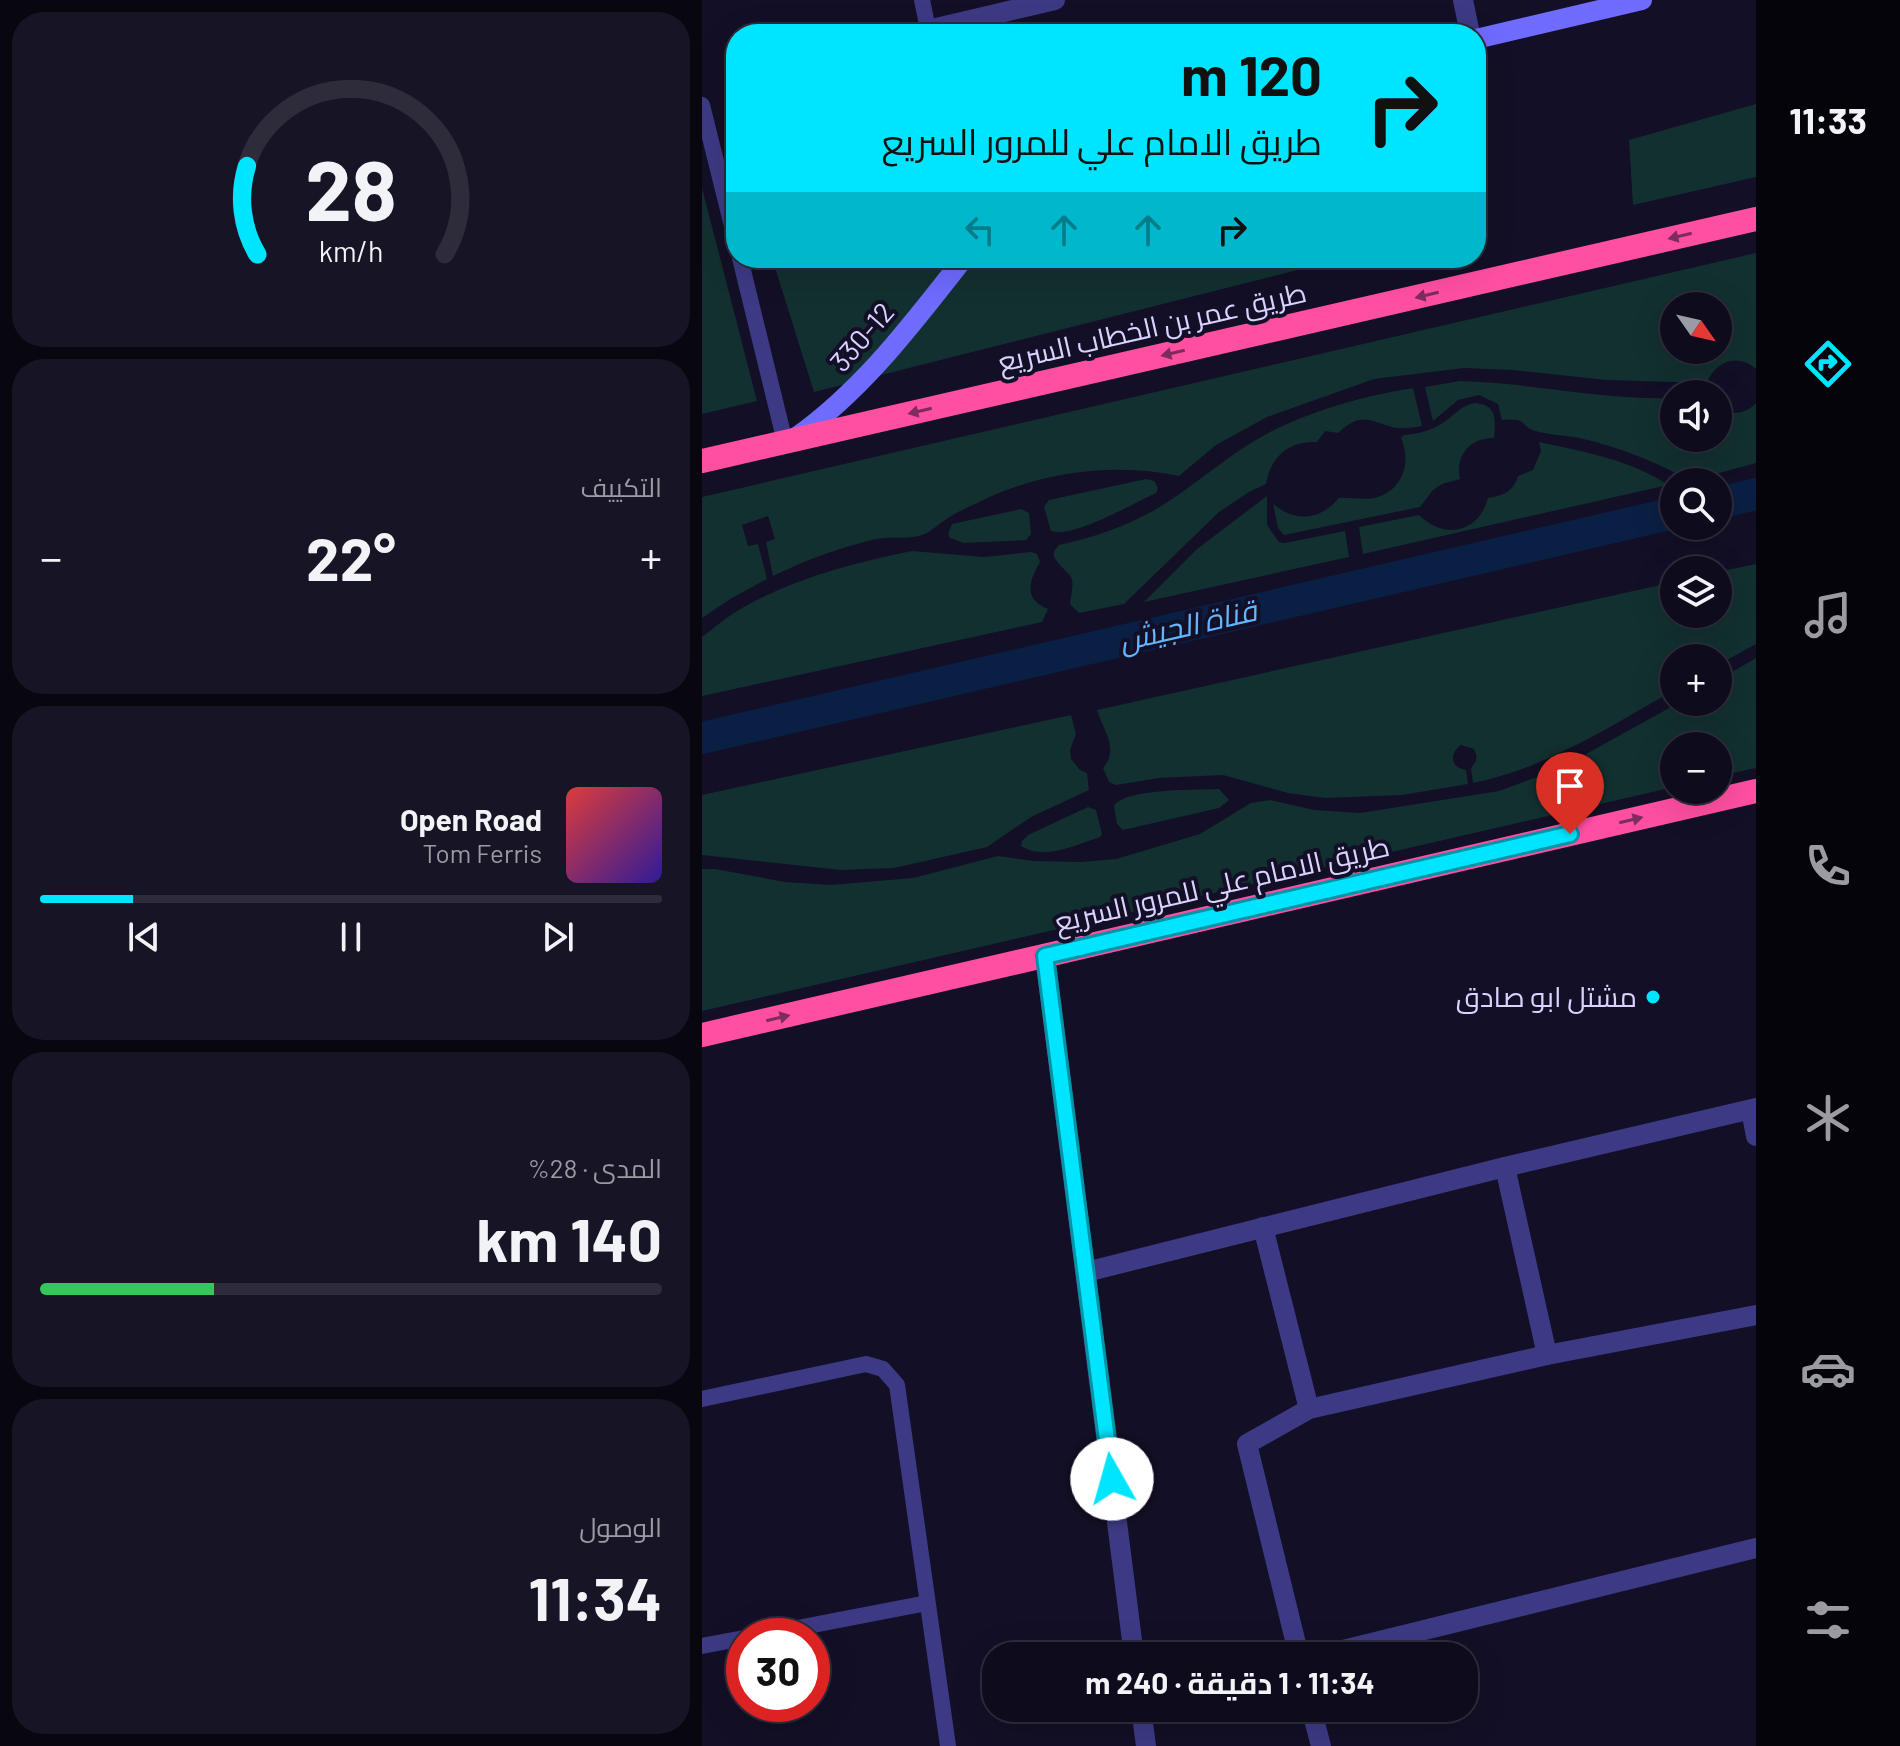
<!DOCTYPE html>
<html lang="ar">
<head>
<meta charset="utf-8">
<style>
  :root { --surface:#0e0b1c; --page:#171425; --text:#f1f3f6; --muted:#9b9ba3; --line:#2e2b3b; --accent:#00e5ff }
  body { margin:0; font-family:Barlow,Cairo,sans-serif; background:var(--page); color:var(--text); direction:rtl; height:100vh; display:flex; flex-direction:column; font-size:30px; white-space:nowrap }
  * { box-sizing:border-box; margin:0 }
  p { font-size:26px; color:var(--muted) }
  .icon { flex:none; width:44px; height:44px; fill:none; stroke:currentColor; stroke-width:2; stroke-linecap:round; stroke-linejoin:round }
  .map { position:relative; flex:1; overflow:hidden; direction:ltr }
  .panel { display:flex; flex-direction:column; gap:12px; padding:12px; background:#08060f; width:702px }
  .panel>* { flex:none }
  .top-card { position:absolute; left:24px; top:24px; width:760px; height:244px; border-radius:32px; box-shadow:0 8px 32px #0002,0 0 0 2px var(--line); direction:rtl; background:#00e5ff; color:#111; overflow:hidden }
  .needle { width:52px; rotate:124deg }
  .controls { position:absolute; left:958px; top:292px; display:grid; gap:16px }
  .controls a { display:grid; place-items:center; width:72px; height:72px; border-radius:50%; background:var(--surface); box-shadow:0 8px 32px #0002,0 0 0 2px var(--line); font-size:40px }
  .speed { position:absolute; left:24px; top:1618px; display:flex; gap:16px; font-size:40px; font-weight:700; text-align:center }
  .speed>* { display:grid; place-content:center; width:104px; height:104px; border-radius:50%; background:var(--surface); box-shadow:0 8px 32px #0002,0 0 0 2px var(--line); line-height:1 }
  .speed .limit { border:12px solid #d22; background:#fff; color:#111 }
  .pin { position:absolute; display:grid; place-items:center; width:68px; height:68px; color:#fff; margin:-82px -34px; border-radius:50% 50% 50% 0; rotate:-45deg; box-shadow:0 0 8px #0007 }
  .pin .icon { rotate:45deg }
  .me { position:absolute; width:88px; margin:-44px; rotate:353deg; stroke-linejoin:round; filter:drop-shadow(0 0 6px #0008) }
  .turn { display:flex; align-items:center; gap:28px; height:168px; padding:0 32px; font-size:36px }
  .turn .icon { width:104px; height:104px; stroke-width:2.5 }
  .turn b { display:block; font-size:56px; line-height:68px }
  .lanes { display:flex; align-items:center; height:76px; padding:0 32px; background:#0003; justify-content:center; gap:40px; direction:ltr }
  .lanes .off { opacity:.35 }
  .big { font-size:60px; font-weight:700; line-height:1.1 }
  .panel .tile { flex:1; display:flex; flex-direction:column; justify-content:center; gap:12px; min-width:0; padding:0 28px; border-radius:32px; background:var(--page) }
  .panel .dial { align-items:center; gap:0 }
  .dial svg { height:208px; overflow:visible; fill:none; stroke:var(--line); stroke-width:7; stroke-linecap:round; text-anchor:middle }
  .dial text { fill:var(--text); stroke:none }
  .song { display:flex; align-items:center; gap:24px }
  .cover { width:96px; height:96px; border-radius:12px; background:linear-gradient(135deg,hsl(0 70% 55%),hsl(250 70% 35%)) }
  .played { height:8px; border-radius:4px; background:linear-gradient(90deg,var(--accent) 15%,var(--line) 15%) }
  .keys { display:flex; justify-content:space-around; direction:ltr }
  .heat { display:flex; justify-content:space-between; align-items:center; font-size:44px; direction:ltr }
  .charge { height:12px; border-radius:6px; background:linear-gradient(90deg,#34c759 28%,var(--line) 0) }
  .trip { position:absolute; left:280px; top:1642px; width:496px; height:80px; border-radius:32px; background:var(--surface); box-shadow:0 8px 32px #0002,0 0 0 2px var(--line); font-weight:700; line-height:80px; text-align:center; direction:rtl }
  main { display:flex; flex:1; min-height:0 }
  .tab-bar { display:flex; flex-direction:column; width:144px; justify-content:space-around; align-items:center; background:#06040b; color:var(--muted) }
  .tab-bar .icon { width:56px; height:56px }
  .tab-bar .active { color:var(--accent) }
  .tab-bar b { font-size:36px; color:var(--text) }
  .map>svg:first-child { display:block }
  .green { fill:#12302f; fill-rule:evenodd }
  .lines { fill:none; stroke-linecap:round; stroke-linejoin:round }
  .canal { stroke:#0a1f44; stroke-width:32 }
  .lane { stroke:#3d3a85; stroke-width:16 }
  .street { stroke:#3d3a85; stroke-width:20 }
  .secondary { stroke:#6f6bff; stroke-width:20 }
  .highway { stroke:#ff4fa3; stroke-width:24 }
  .oneway { fill:#7d2c5e }
  .route-casing { stroke:#0095a6; stroke-width:20 }
  .route { stroke:#00e5ff; stroke-width:14 }
  .poi-dot { fill:#00e5ff; stroke:#130f26; stroke-width:3 }
  .labels { text-anchor:middle; stroke-width:8; stroke-linejoin:round; paint-order:stroke }
  .street-label { font-size:28px; fill:#d9d4ff; stroke:#130f26 }
  .poi-label { font-size:28px; fill:#d9d4ff; stroke:#130f26; text-anchor:end }
  .water-label { font-size:30px; font-style:italic; fill:#62b6ff; stroke:#130f26 }
</style>
</head>
<body>
<main>
<nav class="tab-bar">
<b>11:33</b>
<svg class="icon active" aria-label="directions" viewBox="0 0 24 24"><path d="M12 3l9 9-9 9-9-9zM9 14v-3h6M13 9l2 2-2 2"/></svg>
<svg class="icon" aria-label="music" viewBox="0 0 24 24"><path d="M9 18V5l10-2v13"/><circle cx="6" cy="18" r="3"/><circle cx="16" cy="16" r="3"/></svg>
<svg class="icon" aria-label="phone" viewBox="0 0 24 24"><path d="M5 4h4l2 5-3 2q2 4 5 5l2-3 5 2v4C11 20 4 13 5 4z"/></svg>
<svg class="icon" aria-label="climate" viewBox="0 0 24 24"><path d="M12 3v18M4 7l16 10M4 17L20 7"/></svg>
<svg class="icon" aria-label="car" viewBox="0 0 24 24"><path d="M5 17H2v-5l4-1 3-4h7l3 4 3 1v5h-3M9 17h6M6 11h13"/><circle cx="7" cy="17" r="2"/><circle cx="17" cy="17" r="2"/></svg>
<svg class="icon" aria-label="filters" viewBox="0 0 24 24"><path d="M4 7h16M4 17h16"/><circle cx="9" cy="7" r="2"/><circle cx="15" cy="17" r="2"/></svg>
</nav>
<div class="map">
<svg width="1054" height="1746" viewBox="0 0 1054 1746">
  <rect width="100%" height="100%" fill="#130f26"/>
  <g class="green">
    <path d="M1054,104V177L931,205L927,140Z"/>
    <path d="M0,188L55,401L0,414Z"/>
    <path d="M1054,253V369C1036,353 1013,361 1005,383L905,380L811,370L762,368L672,379L565,417L514,445L477,476C411,462 336,472 275,503C264,508 253,513 243,520C236,524 230,531 223,534C208,540 190,536 174,539C139,547 104,560 71,576L64,542L73,539L66,516L40,525L46,546L56,544L65,579L28,599L0,618V497ZM972,306H1016V350H972Z"/>
    <path d="M70,258H643L112,392Z"/>
    <path d="M758,381C830,383 900,400 972,398V438H1016V408C1029,416 1044,414 1054,403V463L988,481C953,461 917,447 877,438C863,435 846,435 833,431C817,426 827,417 800,420L796,404L777,395L756,400L731,421L723,387Z"/>
    <path d="M711,388L720,426C712,427 704,429 695,428C670,423 661,409 636,433L623,431L615,442C587,441 569,456 564,484L547,492L517,512L422,604L377,613L368,604C374,568 369,582 352,557V551L357,545C389,538 419,528 449,512C493,487 530,450 576,428C619,408 665,395 711,388Z"/>
    <path d="M772,403C795,404 794,419 792,438C768,438 753,455 758,479L740,484L731,490L718,507L582,535L576,528L571,504C594,523 618,520 637,498C650,497 664,501 676,497C702,488 709,461 699,438L702,435C715,434 728,431 739,424C751,417 758,406 772,403Z"/>
    <path d="M837,442C880,451 929,460 966,485L661,554L657,527L717,515C742,540 777,533 786,498C801,496 812,491 816,476L831,470L839,451Z"/>
    <path d="M444,479L452,481L456,488L454,493C432,503 370,539 349,531L342,507L347,500Z"/>
    <path d="M565,496V525L577,542L583,543L643,531L647,557L442,602L495,549Z"/>
    <path d="M319,509L327,513L329,534L324,540L262,543L248,538L246,534L250,524Z"/>
    <path d="M210,551L282,557L329,552L335,554L338,562C327,581 321,599 346,609L340,622L0,696V637C13,627 26,616 40,608C93,578 151,563 210,551Z"/>
    <path d="M1054,564V644L1016,665V658H972V690C908,727 844,768 771,783L769,768C775,761 776,757 772,749L759,745C747,754 748,767 764,770L766,784L700,795L623,798L586,793L521,775L457,778L414,785L407,782L401,768C418,748 401,731 395,710L972,582V614H1016V572Z"/>
    <path d="M1054,658V768L1016,776V746H972V787L0,1011V869H13L83,882L128,885L211,878L296,856L331,861L379,862L414,859L498,834L549,803L568,800L612,810L658,813L797,791L857,769L978,702H1016V680Z"/>
    <path d="M369,715L374,734L368,750L369,759L378,770L385,773L387,790L329,817L285,847L192,868L139,870L0,855V795Z"/>
    <path d="M517,789L527,800L517,808L421,830L415,824L412,806C423,788 496,790 517,789Z"/>
    <path d="M386,807L394,810L400,834L398,837C373,845 343,861 319,846L320,841L326,835Z"/>
  </g>
  <g class="lines">
    <g class="canal">
      <path d="M1016,503L1054,494"/>
      <path d="M0,738L972,513"/>
    </g>
    <g class="lane">
      <path d="M220,0L227,34"/>
      <path d="M0,105L34,242"/>
      <path d="M38,258L83,442"/>
      <path d="M0,1399L164,1364L181,1369L195,1385L246,1746"/>
      <path d="M54,1636L225,1603"/>
      <path d="M0,1646L42,1638"/>
    </g>
    <g class="street">
      <path d="M761,0L768,34"/>
      <path d="M226,30L353,0"/>
      <path d="M343,956L432,1656"/>
      <path d="M1049,1110L1054,1136"/>
      <path d="M803,1167L845,1355"/>
      <path d="M561,1227L607,1409"/>
      <path d="M384,1272L803,1167L1054,1108"/>
      <path d="M597,1656L545,1444L607,1409L845,1355L1054,1315"/>
      <path d="M617,1656L1054,1548"/>
      <path d="M439,1708L444,1746"/>
      <path d="M609,1708L619,1746"/>
    </g>
    <g class="secondary">
      <path d="M774,39L940,0"/>
      <path d="M93,438C162,389 210,324 262,258"/>
    </g>
    <g class="highway">
      <path d="M0,461L1054,219"/>
      <path d="M0,1035L1054,791"/>
    </g>
  </g>
  <defs><path id="oneway-solid" d="M-6-.8H1V-3.2L6.5 0L1 3.2V.8H-6Z" transform="scale(2)"/></defs>
  <g class="oneway">
    <use href="#oneway-solid" transform="translate(978 236) rotate(167)"/>
    <use href="#oneway-solid" transform="translate(725 295) rotate(167)"/>
    <use href="#oneway-solid" transform="translate(471 353) rotate(167)"/>
    <use href="#oneway-solid" transform="translate(218 411) rotate(167)"/>
    <use href="#oneway-solid" transform="translate(929 820) rotate(-13)"/>
    <use href="#oneway-solid" transform="translate(76 1018) rotate(-13)"/>
  </g>
  <g class="lines">
    <g class="route-casing">
      <path id="route" d="M410,1479L343,956L868,834"/>
    </g>
    <use href="#route" class="route"/>
  </g>
  <circle class="poi-dot" cx="951" cy="997" r="8"/>
  <g class="labels">
    <g class="street-label">
      <text transform="translate(450 327) rotate(-13)" y="10">طريق عمر بن الخطاب السريع</text>
      <text transform="translate(160 337) rotate(-49)" y="10">330-12</text>
      <text transform="translate(520 884) rotate(-13)" y="10">طريق الامام علي للمرور السريع</text>
    </g>
    <g class="poi-label">
      <text x="935" y="1007">مشتل ابو صادق</text>
    </g>
    <g class="water-label">
      <text transform="translate(486 626) rotate(-13)" y="10">قناة الجيش</text>
    </g>
  </g>
</svg>
<div class="controls">
<a><svg class="needle" viewBox="-14 -14 28 28"><path d="M0-13l5 13h-10z" fill="#e53935"/><path d="M0 13l5-13h-10z" fill="#9b9ba3"/></svg></a>
<a><svg class="icon" aria-label="sound" viewBox="0 0 24 24"><path d="M4 9h4l5-4v14l-5-4H4zM17 9q2 3 0 6"/></svg></a>
<a><svg class="icon" aria-label="search" viewBox="0 0 24 24"><circle cx="10" cy="10" r="6"/><path d="M15 15l6 6"/></svg></a>
<a><svg class="icon" aria-label="layers" viewBox="0 0 24 24"><path d="M12 4l9 5-9 5-9-5zM3 14l9 5 9-5"/></svg></a>
<a>+</a>
<a>−</a>
</div>
<div class="speed"><div class="limit">30</div></div>
<div class="pin" style="left:868px;top:834px;background:#d93025"><svg class="icon" aria-label="arrive" viewBox="0 0 24 24"><path d="M6 21V4h12l-3 4 3 4H6"/></svg></div>
<svg class="me" style="left:410px;top:1479px" viewBox="-20 -20 40 40"><circle r="19" fill="#fff"/><path d="M0-13L10 11 0 6-10 11z" fill="#00e5ff"/></svg>
<div class="trip">11:34 · 1 دقيقة · 240 m</div>
<div class="top-card">
<div class="turn"><svg class="icon" aria-label="right" viewBox="0 0 24 24"><path d="M7 20v-9h11M14 6l5 5-5 5"/></svg><div><b>120 m</b>طريق الامام علي للمرور السريع</div></div>
<div class="lanes"><svg class="icon off" aria-label="left" viewBox="0 0 24 24"><path d="M17 20v-9H6M10 6l-5 5 5 5"/></svg><svg class="icon off" aria-label="ahead" viewBox="0 0 24 24"><path d="M12 20V5M6 11l6-6 6 6"/></svg><svg class="icon off" aria-label="ahead" viewBox="0 0 24 24"><path d="M12 20V5M6 11l6-6 6 6"/></svg><svg class="icon" aria-label="right" viewBox="0 0 24 24"><path d="M7 20v-9h11M14 6l5 5-5 5"/></svg></div>
</div>
</div>
<section class="panel">
<div class="tile dial"><svg viewBox="0 0 100 80">
<path d="M14 69A42 42 0 1 1 86 69"/>
<path d="M14 69A42 42 0 0 1 10 35" stroke="#00e5ff"/>
<text x="50" y="56" font-size="32" font-weight="700">28</text>
<text x="50" y="72" font-size="11">km/h</text>
</svg></div>
<div class="tile"><p>التكييف</p>
<div class="heat"><a>−</a><b class="big">22°</b><a>+</a></div>
</div>
<div class="tile">
<div class="song"><i class="cover"></i><div><b>Open Road</b><p>Tom Ferris</p></div></div>
<div class="played"></div>
<div class="keys"><svg class="icon" aria-label="previous" viewBox="0 0 24 24"><path d="M18 5L8 12l10 7zM5 5v14"/></svg><svg class="icon" aria-label="pause" viewBox="0 0 24 24"><path d="M8 5v14M16 5v14"/></svg><svg class="icon" aria-label="next" viewBox="0 0 24 24"><path d="M6 5l10 7-10 7zM19 5v14"/></svg></div>
</div>
<div class="tile"><p>المدى · 28%</p><b class="big">140 km</b><div class="charge"></div></div>
<div class="tile"><p>الوصول</p><b class="big">11:34</b></div>
</section>
</main>
</body>
</html>
